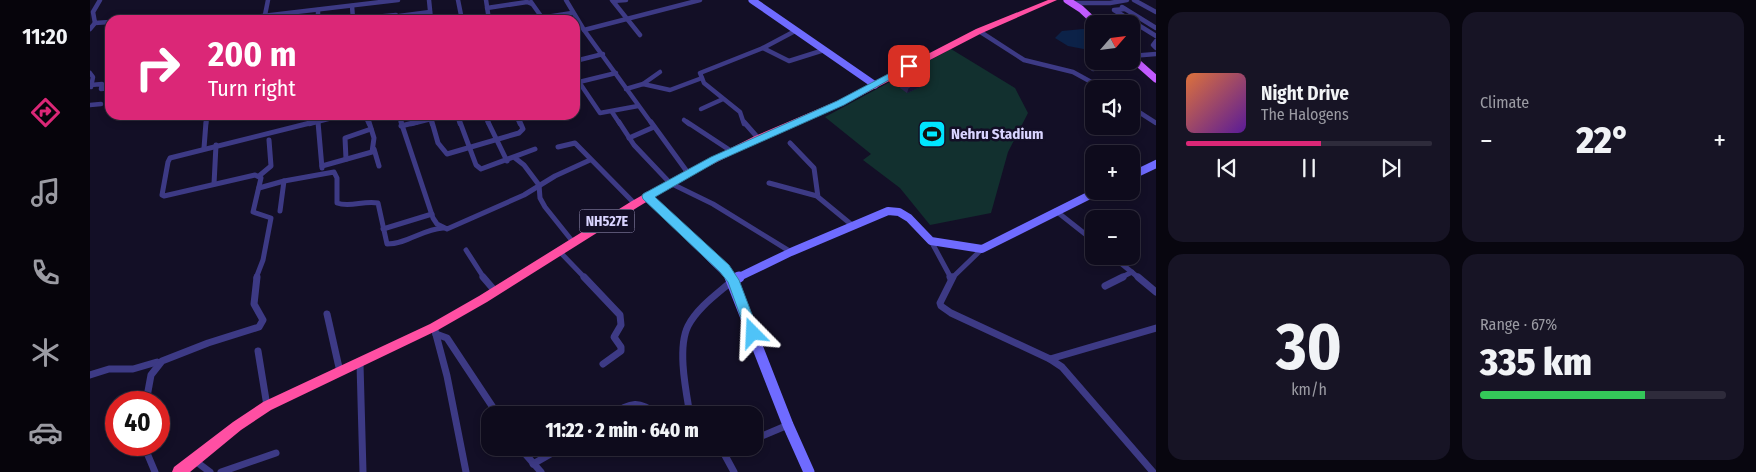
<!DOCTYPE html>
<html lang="en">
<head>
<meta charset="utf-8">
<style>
  :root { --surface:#0e0b1c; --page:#171425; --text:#f1f3f6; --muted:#9b9ba3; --line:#2e2b3b; --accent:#db2777 }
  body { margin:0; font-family:"Fira Sans Condensed",sans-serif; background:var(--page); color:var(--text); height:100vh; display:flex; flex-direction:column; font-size:19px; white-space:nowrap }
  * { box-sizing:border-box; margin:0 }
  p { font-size:16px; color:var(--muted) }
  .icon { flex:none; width:28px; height:28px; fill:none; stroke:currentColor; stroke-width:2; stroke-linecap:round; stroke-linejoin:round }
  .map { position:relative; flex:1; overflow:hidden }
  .sheet { display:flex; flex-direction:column; gap:12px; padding:12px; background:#08060f; width:600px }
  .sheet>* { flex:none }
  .top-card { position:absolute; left:15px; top:15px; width:475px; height:105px; border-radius:15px; box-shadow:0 2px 8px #0003,0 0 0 1px var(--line); background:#db2777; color:#fff; overflow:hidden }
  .needle { width:32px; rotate:62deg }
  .tools { position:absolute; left:995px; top:15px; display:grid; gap:10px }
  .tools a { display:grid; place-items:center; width:55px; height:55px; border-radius:10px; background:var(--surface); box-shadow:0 2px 8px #0003,0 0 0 1px var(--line); font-size:25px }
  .speed { position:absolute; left:15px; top:391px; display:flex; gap:10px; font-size:25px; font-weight:700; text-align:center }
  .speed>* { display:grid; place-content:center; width:65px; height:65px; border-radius:50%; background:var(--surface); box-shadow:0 2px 8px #0003,0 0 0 1px var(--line); line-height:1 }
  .speed .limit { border:8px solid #d22; background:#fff; color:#111 }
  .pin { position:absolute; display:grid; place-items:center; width:42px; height:42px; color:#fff; margin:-21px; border-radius:10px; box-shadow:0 2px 8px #0006 }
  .me { position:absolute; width:55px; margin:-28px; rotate:339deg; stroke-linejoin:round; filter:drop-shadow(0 0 4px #0008) }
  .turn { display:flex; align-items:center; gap:18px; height:105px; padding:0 20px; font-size:22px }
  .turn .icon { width:65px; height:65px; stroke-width:2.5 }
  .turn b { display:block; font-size:35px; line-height:42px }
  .big { font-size:38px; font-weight:800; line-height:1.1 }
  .sheet .widget { flex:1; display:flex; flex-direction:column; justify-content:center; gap:8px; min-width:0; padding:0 18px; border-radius:15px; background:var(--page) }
  .sheet .dial { align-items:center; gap:0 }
  .dial b { font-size:65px; line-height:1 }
  .song { display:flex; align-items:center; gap:15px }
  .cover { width:60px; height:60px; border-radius:8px; background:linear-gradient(135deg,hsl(20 70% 55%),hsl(270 70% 35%)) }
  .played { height:5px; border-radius:2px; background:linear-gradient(90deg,var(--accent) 55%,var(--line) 55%) }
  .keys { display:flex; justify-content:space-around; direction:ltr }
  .heat { display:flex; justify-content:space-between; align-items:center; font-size:28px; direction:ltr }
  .charge { height:8px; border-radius:4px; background:linear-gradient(90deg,#34c759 67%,var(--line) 0) }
  .sheet .tiles { flex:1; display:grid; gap:12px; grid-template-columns:repeat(2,1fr) }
  .trip { position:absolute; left:391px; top:406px; width:282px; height:50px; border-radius:15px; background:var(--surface); box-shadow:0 2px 8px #0003,0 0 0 1px var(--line); font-weight:800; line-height:50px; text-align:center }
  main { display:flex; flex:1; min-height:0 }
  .tab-bar { display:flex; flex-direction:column; width:90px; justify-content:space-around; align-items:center; background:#06040b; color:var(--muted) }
  .tab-bar .icon { width:35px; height:35px }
  .tab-bar .selected { color:var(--accent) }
  .tab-bar b { font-size:22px; color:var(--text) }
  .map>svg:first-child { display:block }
  .green { fill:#12302f }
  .water { fill:#0c2248 }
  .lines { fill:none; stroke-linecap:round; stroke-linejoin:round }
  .street-far2 { stroke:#3d3a85; stroke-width:4.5 }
  .street-far1 { stroke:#3d3a85; stroke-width:5 }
  .street { stroke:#3d3a85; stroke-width:7 }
  .secondary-far2 { stroke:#6f6bff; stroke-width:7 }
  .secondary-far1 { stroke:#6f6bff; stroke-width:8 }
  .secondary { stroke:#6f6bff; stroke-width:11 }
  .primary { stroke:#c25bff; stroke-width:7 }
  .highway { fill:#ff4fa3; fill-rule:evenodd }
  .wall { fill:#312854 }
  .shaded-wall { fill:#1d163a }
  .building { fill:#433a66; stroke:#5a527e }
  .route { fill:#4fc3f7; stroke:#337fa1 }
  .labels { text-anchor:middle; stroke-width:5; stroke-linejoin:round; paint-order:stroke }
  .shield { fill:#130f26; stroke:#9e99be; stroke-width:1 }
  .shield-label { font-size:14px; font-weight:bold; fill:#d9d4ff }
  .poi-label { font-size:15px; font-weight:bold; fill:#d9d4ff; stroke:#130f26; text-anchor:start }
</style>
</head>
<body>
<main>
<nav class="tab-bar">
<b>11:20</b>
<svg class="icon selected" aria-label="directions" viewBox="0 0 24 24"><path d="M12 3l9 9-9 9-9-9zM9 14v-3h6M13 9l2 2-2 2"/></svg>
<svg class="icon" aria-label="music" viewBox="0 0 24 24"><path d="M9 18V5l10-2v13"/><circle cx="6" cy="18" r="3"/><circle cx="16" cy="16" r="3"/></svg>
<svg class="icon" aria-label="phone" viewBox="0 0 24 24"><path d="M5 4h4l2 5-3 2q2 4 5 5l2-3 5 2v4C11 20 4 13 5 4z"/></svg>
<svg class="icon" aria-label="climate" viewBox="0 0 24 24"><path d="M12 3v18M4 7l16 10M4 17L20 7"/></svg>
<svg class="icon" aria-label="car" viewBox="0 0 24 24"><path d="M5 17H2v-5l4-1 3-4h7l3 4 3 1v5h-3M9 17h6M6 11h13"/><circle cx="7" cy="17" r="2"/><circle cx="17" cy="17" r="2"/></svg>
</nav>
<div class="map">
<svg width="1066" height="472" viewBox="0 0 1066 472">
  <rect width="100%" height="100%" fill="#130f26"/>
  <path class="green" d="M861,49L925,88L938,113L918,152L901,213L840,225L810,188L773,160L781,154L735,117Z"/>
  <path class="water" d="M993,29L1004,30V51L978,46L965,38L972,31Z"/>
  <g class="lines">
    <g class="street-far2">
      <path d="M10,0L3,12L5,23L20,22"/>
      <path d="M339,0L341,20"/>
      <path d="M368,0L372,20"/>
      <path d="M396,0L399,20"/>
      <path d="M476,0L494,30L562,124"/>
      <path d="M522,0L550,35"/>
      <path d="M1044,0L1066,12"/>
      <path d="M523,1L536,0"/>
      <path d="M441,2L453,19"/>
      <path d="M983,3H1020L1037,0"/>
      <path d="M262,6L263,19L306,15L310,20"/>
      <path d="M1032,7L1066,28"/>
      <path d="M397,8L437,2L442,4"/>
      <path d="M1035,9L1024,10L1066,36"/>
      <path d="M228,10V20"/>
      <path d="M175,15L178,0"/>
      <path d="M309,16L340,12"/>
      <path d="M138,20L308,0"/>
      <path d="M437,20L482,13"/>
      <path d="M0,29L5,23"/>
      <path d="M494,30L610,0"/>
      <path d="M889,31L934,60L983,72L1014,89"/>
      <path d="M1066,41L1063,45L1066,48"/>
      <path d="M673,48L699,61L734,50"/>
      <path d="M1041,56L1066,54"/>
      <path d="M485,61L513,54"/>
      <path d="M1003,69L1022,65H1050"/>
      <path d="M0,73L3,77L1,87"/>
      <path d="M489,82L510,113L548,106"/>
      <path d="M485,83L526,73"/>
      <path d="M553,84L570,72"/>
      <path d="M1,85L12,84L11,89L20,88"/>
      <path d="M536,89L553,84L580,90L612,78"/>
      <path d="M0,105L11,104"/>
      <path d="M1041,107L1066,123"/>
      <path d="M611,109L633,99"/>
      <path d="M522,112L530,124"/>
      <path d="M227,115L228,124"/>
      <path d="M275,115L279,124"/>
      <path d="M309,115L312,124"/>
      <path d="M367,115L370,124"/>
      <path d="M395,115L399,124"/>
      <path d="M426,115L430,124"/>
      <path d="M117,119L141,115"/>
      <path d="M341,119L342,124"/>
      <path d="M594,120L599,124"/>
      <path d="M116,124L117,115"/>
      <path d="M219,124L253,115"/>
      <path d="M321,124L357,115"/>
      <path d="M654,124L650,112L614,83L610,73L673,48L705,31"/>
    </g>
    <g class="street-far1">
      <path d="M228,122L232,168"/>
      <path d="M311,122L343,218L347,224L357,229L434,195L465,176L500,160"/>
      <path d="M342,122L348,143L357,154L429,133L433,129L430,122"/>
      <path d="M370,122L386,165L391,169L445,149"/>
      <path d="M398,122L417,161"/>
      <path d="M529,122L544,145L580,183L623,204L701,252"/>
      <path d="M561,122L598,173"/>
      <path d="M597,122L641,151"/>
      <path d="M654,122L668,138"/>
      <path d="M311,126L327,122"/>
      <path d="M539,138L564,127"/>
      <path d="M700,143L724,168L728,197L762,225"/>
      <path d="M468,147L485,143L545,204"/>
      <path d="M114,148L116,122"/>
      <path d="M284,149L289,166"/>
      <path d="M425,158L434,165L449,185L450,198L455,207L483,242"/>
      <path d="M256,159L255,138L281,129"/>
      <path d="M232,166L282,152L284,138L279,122"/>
      <path d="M169,176L181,166L179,140"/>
      <path d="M679,183L727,196"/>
      <path d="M124,184L126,145"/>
      <path d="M169,188L194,181L244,172L247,178V203C260,208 274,200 288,203L297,244C317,244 333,229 353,228"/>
      <path d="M190,211L194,181"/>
      <path d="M966,211L1004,241"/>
      <path d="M293,229L342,214"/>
      <path d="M841,241L861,278"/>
      <path d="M376,250L394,278"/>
      <path d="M469,251L495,278"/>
      <path d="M1022,256L1049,278"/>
      <path d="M166,278L173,260L181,218L163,212L171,178L165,175L74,196L72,195L78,162L80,158L224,122"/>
      <path d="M862,278L892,249"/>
      <path d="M1030,278L1042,272"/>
    </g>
    <g class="street">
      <path d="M393,277L405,291"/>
      <path d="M494,277L530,315L531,325L524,337L531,347V351L513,364"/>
      <path d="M860,277L861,279"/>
      <path d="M863,277L850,303L851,306L861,313L960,359L972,367L1063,472"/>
      <path d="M1048,277L1066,292"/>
      <path d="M1015,286L1033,277"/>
      <path d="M237,314L250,372"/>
      <path d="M344,327L357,376L376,472"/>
      <path d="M346,334L357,338L408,415"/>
      <path d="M168,351L177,406"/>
      <path d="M960,359L1066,328"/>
      <path d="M270,364L273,472"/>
      <path d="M0,375L19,369H43L67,362"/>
      <path d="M56,402L61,375L72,361L118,343L169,327L173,320L164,304L167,277"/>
      <path d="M520,415C543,402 547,400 569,415"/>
      <path d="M600,415C596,391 587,348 598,326C607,308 627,294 642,281"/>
      <path d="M665,439L698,425"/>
      <path d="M56,445L57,453L65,472"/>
      <path d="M430,448L451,472"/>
      <path d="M631,448L644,472"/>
      <path d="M104,460L120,472"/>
      <path d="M443,464L471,448"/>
      <path d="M131,472L186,453"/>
    </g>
    <path class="secondary-far2" d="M662,0L785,85"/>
    <g class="secondary-far1">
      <path d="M1041,176L1066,164"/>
      <path d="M557,196L641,278"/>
      <path d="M647,278L701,252L798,211L809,212L819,218L841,241L892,249L1008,191"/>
    </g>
    <g class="secondary">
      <path d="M640,277L698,425L719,472"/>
      <path d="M643,280L649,277"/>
    </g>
    <g class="primary">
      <path d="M977,0L991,9L1007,24"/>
      <path d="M1041,57L1066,79"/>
    </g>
    <path class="highway" d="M958,0H967L892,33L753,105L671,140L601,175L548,207L397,302L348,330L181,410L151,430L100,472H82L84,467L143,422L173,402L340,324L389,296L542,201L595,171L665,136L747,101L886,29Z"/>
  </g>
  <path class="wall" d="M837,80L835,85L817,93L810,88L812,83Z"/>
  <path class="shaded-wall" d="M837,80L835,85L817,93L819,87Z"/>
  <path class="building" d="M831,75L837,80L819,87L812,83Z"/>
  <path class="route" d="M819,63L824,66L822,67L754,105L628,161L565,197L639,265L649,280L669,333L667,337L663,338L658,337L638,282L630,272L553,199L552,196L553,194L621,157L747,101Z"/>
  <defs>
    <g id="stadium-square" transform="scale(1.4375)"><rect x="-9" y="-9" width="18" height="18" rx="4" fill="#00e5ff" stroke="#130f26"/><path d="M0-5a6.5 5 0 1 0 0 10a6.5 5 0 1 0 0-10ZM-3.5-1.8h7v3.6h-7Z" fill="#111"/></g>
  </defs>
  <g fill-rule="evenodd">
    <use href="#stadium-square" x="842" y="134"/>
  </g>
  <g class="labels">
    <rect class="shield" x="489.5" y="209.5" width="55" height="23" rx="4"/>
    <g class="shield-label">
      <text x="517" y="226">NH527E</text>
    </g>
    <g class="poi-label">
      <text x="861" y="139">Nehru Stadium</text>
    </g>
  </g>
</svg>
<div class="tools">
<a><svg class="needle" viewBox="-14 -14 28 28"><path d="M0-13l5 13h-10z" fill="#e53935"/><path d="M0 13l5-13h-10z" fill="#9b9ba3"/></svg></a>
<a><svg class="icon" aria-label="sound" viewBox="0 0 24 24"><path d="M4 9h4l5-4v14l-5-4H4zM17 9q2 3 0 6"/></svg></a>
<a>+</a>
<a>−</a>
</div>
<div class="speed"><div class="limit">40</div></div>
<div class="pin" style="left:819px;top:66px;background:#d93025"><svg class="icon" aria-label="arrive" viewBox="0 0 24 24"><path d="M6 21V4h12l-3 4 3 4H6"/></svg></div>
<svg class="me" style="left:663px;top:333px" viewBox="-20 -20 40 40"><path d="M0-17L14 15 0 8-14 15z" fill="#4fc3f7" stroke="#fff" stroke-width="4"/></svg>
<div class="trip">11:22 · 2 min · 640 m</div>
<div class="top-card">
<div class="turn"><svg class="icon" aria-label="right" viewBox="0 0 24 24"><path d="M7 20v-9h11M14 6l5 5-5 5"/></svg><div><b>200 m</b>Turn right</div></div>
</div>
</div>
<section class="sheet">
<div class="tiles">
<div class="widget">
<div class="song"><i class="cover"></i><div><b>Night Drive</b><p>The Halogens</p></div></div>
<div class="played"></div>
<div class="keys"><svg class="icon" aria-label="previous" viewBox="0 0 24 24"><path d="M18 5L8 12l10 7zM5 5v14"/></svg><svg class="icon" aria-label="pause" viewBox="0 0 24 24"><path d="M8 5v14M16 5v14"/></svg><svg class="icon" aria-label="next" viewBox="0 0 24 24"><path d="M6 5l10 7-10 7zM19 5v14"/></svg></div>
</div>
<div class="widget"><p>Climate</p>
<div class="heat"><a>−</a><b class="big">22°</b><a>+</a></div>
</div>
<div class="widget dial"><b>30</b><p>km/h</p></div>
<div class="widget"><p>Range · 67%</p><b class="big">335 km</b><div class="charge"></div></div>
</div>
</section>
</main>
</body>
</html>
